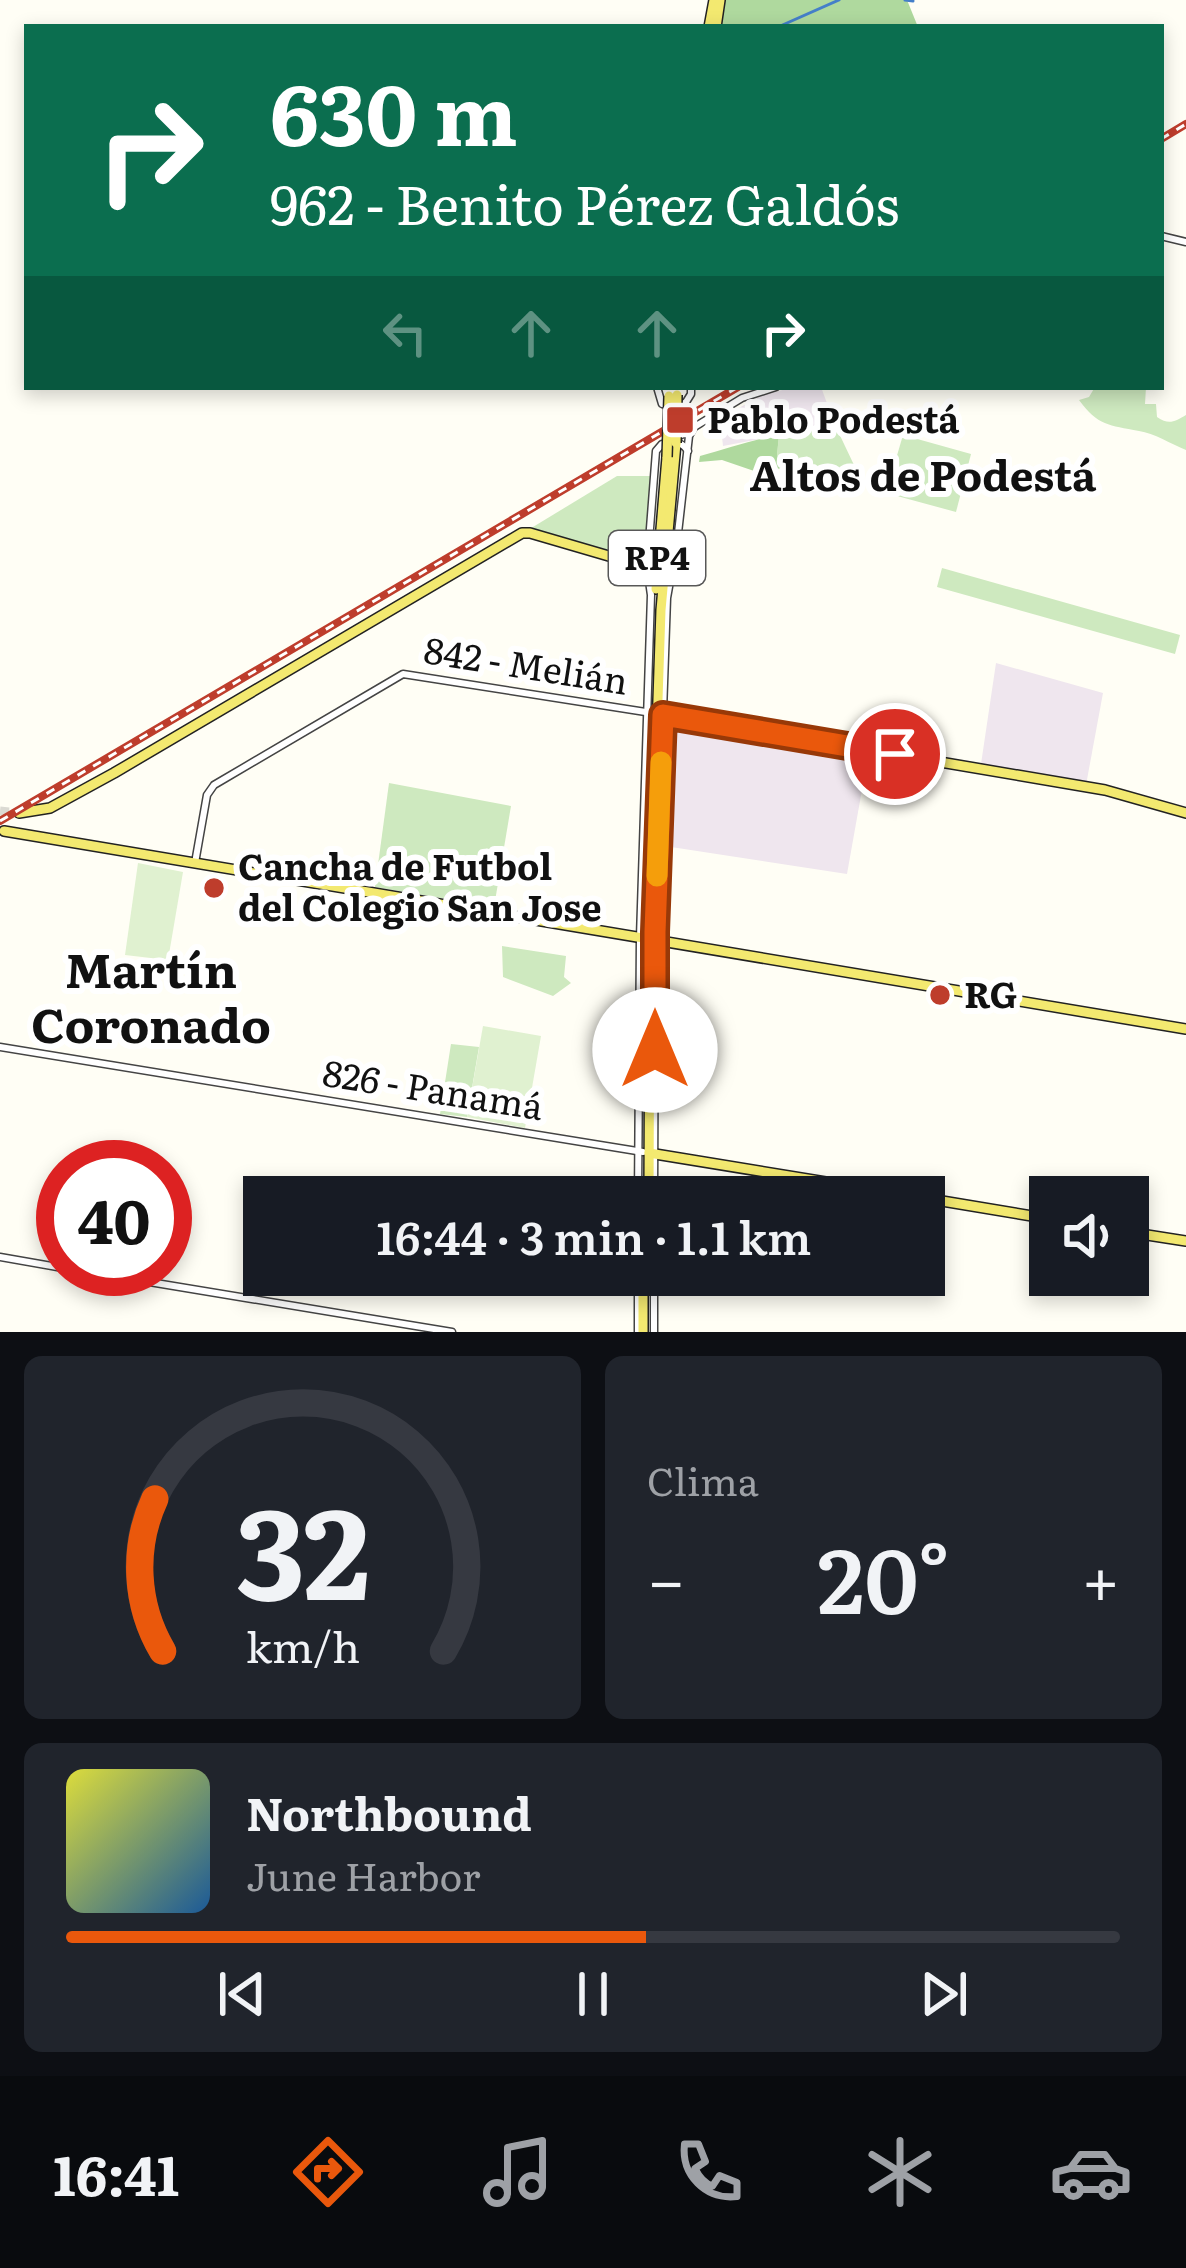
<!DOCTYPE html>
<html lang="es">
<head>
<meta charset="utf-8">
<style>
  :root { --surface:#171b24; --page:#20242c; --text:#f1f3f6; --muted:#9ea1a6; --line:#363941; --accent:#ea580c }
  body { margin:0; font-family:Literata,serif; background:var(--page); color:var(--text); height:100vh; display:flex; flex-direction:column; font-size:45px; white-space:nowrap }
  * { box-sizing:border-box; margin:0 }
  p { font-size:39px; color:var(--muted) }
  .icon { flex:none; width:66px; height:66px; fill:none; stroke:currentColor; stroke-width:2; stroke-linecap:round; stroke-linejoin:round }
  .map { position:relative; height:1332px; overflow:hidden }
  .drawer { display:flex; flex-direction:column; gap:24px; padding:24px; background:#0d0f14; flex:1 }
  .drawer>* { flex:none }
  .banner { position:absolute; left:24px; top:24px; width:1140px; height:366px; border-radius:0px; box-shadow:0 6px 18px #0003; background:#0b6e4f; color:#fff; overflow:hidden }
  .controls { position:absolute; left:1029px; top:1176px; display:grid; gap:24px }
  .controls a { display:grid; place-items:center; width:120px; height:120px; border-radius:0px; background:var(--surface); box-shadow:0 6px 18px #0003; font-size:60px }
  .speed { position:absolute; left:36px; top:1140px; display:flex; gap:24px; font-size:60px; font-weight:700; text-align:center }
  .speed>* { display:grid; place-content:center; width:156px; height:156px; border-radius:50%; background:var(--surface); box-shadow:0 6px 18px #0003; line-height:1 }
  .speed .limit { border:18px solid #d22; background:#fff; color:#111 }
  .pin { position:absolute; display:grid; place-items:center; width:102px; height:102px; color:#fff; margin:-51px; border:6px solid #fff; border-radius:50%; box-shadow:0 3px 12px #0007 }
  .me { position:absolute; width:132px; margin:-66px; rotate:0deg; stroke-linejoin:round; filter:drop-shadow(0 0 9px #0008) }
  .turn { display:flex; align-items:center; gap:42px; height:252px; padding:0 48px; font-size:54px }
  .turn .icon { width:156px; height:156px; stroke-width:2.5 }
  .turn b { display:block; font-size:84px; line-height:102px }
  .lanes { display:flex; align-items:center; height:114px; padding:0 48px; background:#0003; justify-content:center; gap:60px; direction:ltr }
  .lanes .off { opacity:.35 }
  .big { font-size:90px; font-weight:600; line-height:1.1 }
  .drawer .tile { flex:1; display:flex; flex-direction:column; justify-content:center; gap:18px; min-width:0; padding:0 42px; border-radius:18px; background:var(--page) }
  .drawer .dial { align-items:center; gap:0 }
  .dial svg { height:312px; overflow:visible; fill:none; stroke:var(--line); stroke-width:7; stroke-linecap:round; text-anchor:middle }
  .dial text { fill:var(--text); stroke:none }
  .song { display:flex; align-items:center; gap:36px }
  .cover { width:144px; height:144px; border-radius:18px; background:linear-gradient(135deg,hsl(60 70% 55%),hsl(210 70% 35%)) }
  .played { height:12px; border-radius:6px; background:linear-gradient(90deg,var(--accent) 55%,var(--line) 55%) }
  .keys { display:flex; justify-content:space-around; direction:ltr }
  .heat { display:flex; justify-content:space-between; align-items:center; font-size:66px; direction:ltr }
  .drawer .tiles { flex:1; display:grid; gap:24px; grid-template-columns:1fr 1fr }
  .tile:last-child { grid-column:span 2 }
  .trip { position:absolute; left:243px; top:1176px; width:702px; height:120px; border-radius:0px; background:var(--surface); box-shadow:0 6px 18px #0003; font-weight:600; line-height:120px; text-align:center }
  .menu { display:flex; height:192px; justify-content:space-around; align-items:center; background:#090b0e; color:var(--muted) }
  .menu .icon { width:84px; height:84px }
  .menu .on { color:var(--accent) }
  .menu b { font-size:54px; color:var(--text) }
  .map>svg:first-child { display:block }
  .industrial { fill:#efe6ee }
  .green { fill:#cee9bf }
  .forest { fill:#afd99e }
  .pitch { fill:#e0f1d0 }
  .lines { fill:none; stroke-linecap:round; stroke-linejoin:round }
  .stream { stroke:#447fc9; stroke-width:3 }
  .major-tunnel { stroke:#dbdad3; stroke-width:9; stroke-dasharray:9 4.5; stroke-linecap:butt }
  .minor-casing { stroke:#444; stroke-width:9 }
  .major-casing { stroke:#222; stroke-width:12 }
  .minor { stroke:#fff; stroke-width:6 }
  .major { stroke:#f3e970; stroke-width:9 }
  .rail-casing { stroke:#be3d2c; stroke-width:8 }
  .rail { stroke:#fff; stroke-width:3; stroke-dasharray:9; stroke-linecap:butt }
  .major-bridge-casing { stroke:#222; stroke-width:12; stroke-linecap:butt }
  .major-bridge { stroke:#f3e970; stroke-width:9 }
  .route-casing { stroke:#983908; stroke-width:30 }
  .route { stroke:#ea580c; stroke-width:21 }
  .slow { stroke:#f59e0b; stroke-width:21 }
  .poi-dot { fill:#be3d2c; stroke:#fff; stroke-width:4.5 }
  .labels { text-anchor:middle; stroke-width:12; stroke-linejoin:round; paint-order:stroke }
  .shield { fill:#fff; stroke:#585858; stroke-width:3 }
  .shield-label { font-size:33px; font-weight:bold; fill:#111 }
  .poi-label { font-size:36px; font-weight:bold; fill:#111; stroke:#fff; text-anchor:start }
  .street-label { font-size:36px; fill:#111; stroke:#fff }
  .quarter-label { font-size:42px; font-weight:bold; fill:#111; stroke:#fff }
  .district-label { font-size:48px; font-weight:bold; fill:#111; stroke:#fff }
</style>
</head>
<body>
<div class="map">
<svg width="1186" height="1332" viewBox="0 0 1186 1332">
  <rect width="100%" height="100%" fill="#fffef5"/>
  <g class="industrial">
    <path d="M793,387H821L835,425L723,446L720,418L761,396Z"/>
    <path d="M996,663L1103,693L1086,785L981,764Z"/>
    <path d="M669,720L868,756L847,874L671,847Z"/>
  </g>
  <g class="green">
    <path d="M1095,387H1146L1145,404H1156L1157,417C1169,425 1174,422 1186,415V450C1171,444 1154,433 1139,431C1109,425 1098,426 1079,400L1089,397Z"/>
    <path d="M835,425L854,465L853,475C826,472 797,472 777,455L779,435Z"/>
    <path d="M903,435L971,454L956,512L886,493Z"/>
    <path d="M617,476H651L645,556L638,560L528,530Z"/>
    <path d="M942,568L1180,635L1175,654L937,587Z"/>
    <path d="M389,783L511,806L494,907L375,887Z"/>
    <path d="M502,946L566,956L564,977L571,983L553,996L503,977Z"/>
    <path d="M451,1044L479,1047L467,1117L440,1114Z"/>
  </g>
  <g class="forest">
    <path d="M725,0H907L918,27H721Z"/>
    <path d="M779,435L777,455L786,464L795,466L757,472L722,460L699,462L700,456C726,449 751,440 779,435Z"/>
  </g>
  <g class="pitch">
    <path d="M138,863L183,872L168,960L125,955Z"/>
    <path d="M483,1026L541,1036L525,1128L467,1117Z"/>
  </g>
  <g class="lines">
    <g class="stream">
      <path d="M905,0L913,1"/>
      <path d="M778,27L839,0"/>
    </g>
    <path class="major-tunnel" d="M0,811L19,813"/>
    <g class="minor-casing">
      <g id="minor">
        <path d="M1161,236L1186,242"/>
        <path d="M657,387L662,404L679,406L686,402L691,394V387"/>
        <path d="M678,437L742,398L776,387"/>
        <path d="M195,863L207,795L214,785L403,674L652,713"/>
        <path d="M0,1047L643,1152"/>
        <path d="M638,1197L640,937L651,595L647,567L656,451L662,444C672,441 682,441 688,451"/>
        <path d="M654,1197L655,940L667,598L677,542L689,436L694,427"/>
        <path d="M0,1257L63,1268"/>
        <path d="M71,1269L452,1332"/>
        <path d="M638,1275V1332"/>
        <path d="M654,1332V1275"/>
      </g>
    </g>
    <g class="major-casing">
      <g id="major">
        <path d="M709,27L714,0"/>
        <path d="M716,27L720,0"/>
        <path d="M656,589L667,457"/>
        <path d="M657,714L1105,790L1186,813"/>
        <path d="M19,813L50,808L114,773L522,533H530L643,566L656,567"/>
        <path d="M4,831L1186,1029"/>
        <path d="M649,1153L918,1197"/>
        <path d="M649,1197L650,939L661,610L676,443"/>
        <path d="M924,1198L1050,1219"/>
        <path d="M1128,1232L1186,1241"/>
        <path d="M643,1332V1275"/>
      </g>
    </g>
    <use href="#minor" class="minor"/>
    <use href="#major" class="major"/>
    <g class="rail-casing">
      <g id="rail">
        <path d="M1161,139L1186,124"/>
        <path d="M0,821L738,387"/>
      </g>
    </g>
    <use href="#rail" class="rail"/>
    <g class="major-bridge-casing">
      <g id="major-bridge">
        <path d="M676,443L677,395"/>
        <path d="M667,457L669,396"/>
      </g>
    </g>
    <use href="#major-bridge" class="major-bridge"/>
  </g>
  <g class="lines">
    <g class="route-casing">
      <path id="route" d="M655,1050V932L663,715L895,754"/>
    </g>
    <use href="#route" class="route"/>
    <path class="slow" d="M657,876L661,762"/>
  </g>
  <g class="poi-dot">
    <rect x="665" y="405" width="30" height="30" rx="6"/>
    <circle cx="214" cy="888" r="12"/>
    <circle cx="940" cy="995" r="12"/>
  </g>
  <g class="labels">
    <rect class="shield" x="609" y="531" width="96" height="54" rx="9"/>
    <g class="shield-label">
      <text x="657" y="570">RP4</text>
    </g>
    <g class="poi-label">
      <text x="707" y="433">Pablo Podestá</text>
      <text x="238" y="880">Cancha de Futbol<tspan x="238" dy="41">del Colegio San Jose</tspan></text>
      <text x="964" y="1008">RG</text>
    </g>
    <g class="street-label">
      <text transform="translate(526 666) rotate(9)" y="13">842 - Melián</text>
      <text transform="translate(433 1090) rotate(9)" y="13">826 - Panamá</text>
    </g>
    <g class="quarter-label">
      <text x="923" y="491">Altos de Podestá</text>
    </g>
    <g class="district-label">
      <text x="151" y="988">Martín<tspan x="151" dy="55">Coronado</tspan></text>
    </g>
  </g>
</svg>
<div class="controls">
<a><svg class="icon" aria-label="sound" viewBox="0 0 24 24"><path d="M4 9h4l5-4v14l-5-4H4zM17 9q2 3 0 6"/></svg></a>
</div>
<div class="speed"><div class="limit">40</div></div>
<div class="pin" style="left:895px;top:754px;background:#d93025"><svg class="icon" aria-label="arrive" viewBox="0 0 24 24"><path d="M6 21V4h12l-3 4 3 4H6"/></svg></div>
<svg class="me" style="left:655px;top:1050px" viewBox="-20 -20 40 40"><circle r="19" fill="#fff"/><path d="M0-13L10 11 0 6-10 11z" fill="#ea580c"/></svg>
<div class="trip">16:44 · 3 min · 1.1 km</div>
<div class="banner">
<div class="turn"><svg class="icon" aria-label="right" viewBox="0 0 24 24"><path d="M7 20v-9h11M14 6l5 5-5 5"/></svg><div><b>630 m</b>962 - Benito Pérez Galdós</div></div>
<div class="lanes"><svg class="icon off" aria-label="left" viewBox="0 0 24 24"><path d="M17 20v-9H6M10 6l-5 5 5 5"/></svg><svg class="icon off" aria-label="ahead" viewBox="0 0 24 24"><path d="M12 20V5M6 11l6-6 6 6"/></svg><svg class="icon off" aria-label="ahead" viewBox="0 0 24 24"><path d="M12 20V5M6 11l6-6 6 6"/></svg><svg class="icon" aria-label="right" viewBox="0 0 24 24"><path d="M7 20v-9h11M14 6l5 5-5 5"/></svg></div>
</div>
</div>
<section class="drawer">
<div class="tiles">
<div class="tile dial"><svg viewBox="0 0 100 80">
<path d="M14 69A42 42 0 1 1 86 69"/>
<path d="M14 69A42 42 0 0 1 12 30" stroke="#ea580c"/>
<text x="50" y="56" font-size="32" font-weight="700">32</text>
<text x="50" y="72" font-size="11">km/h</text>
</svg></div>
<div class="tile"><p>Clima</p>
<div class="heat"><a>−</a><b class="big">20°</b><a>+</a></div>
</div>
<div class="tile">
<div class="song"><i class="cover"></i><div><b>Northbound</b><p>June Harbor</p></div></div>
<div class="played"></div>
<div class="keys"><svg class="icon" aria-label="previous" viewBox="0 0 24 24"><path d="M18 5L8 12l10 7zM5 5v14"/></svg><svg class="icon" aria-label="pause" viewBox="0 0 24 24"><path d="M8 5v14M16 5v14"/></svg><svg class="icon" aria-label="next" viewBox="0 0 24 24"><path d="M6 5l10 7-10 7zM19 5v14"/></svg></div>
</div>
</div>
</section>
<nav class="menu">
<b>16:41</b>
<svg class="icon on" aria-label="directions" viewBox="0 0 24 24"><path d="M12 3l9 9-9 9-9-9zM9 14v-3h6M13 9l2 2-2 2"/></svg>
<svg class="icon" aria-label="music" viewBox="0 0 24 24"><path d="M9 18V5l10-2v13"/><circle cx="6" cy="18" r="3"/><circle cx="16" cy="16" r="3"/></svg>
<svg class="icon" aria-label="phone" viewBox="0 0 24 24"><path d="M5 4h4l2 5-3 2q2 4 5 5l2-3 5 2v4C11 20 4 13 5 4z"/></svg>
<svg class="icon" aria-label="climate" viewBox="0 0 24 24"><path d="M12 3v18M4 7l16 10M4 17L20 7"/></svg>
<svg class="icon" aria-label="car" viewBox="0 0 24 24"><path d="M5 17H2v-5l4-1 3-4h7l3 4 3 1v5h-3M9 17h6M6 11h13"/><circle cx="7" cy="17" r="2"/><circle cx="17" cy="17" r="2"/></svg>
</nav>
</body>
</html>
